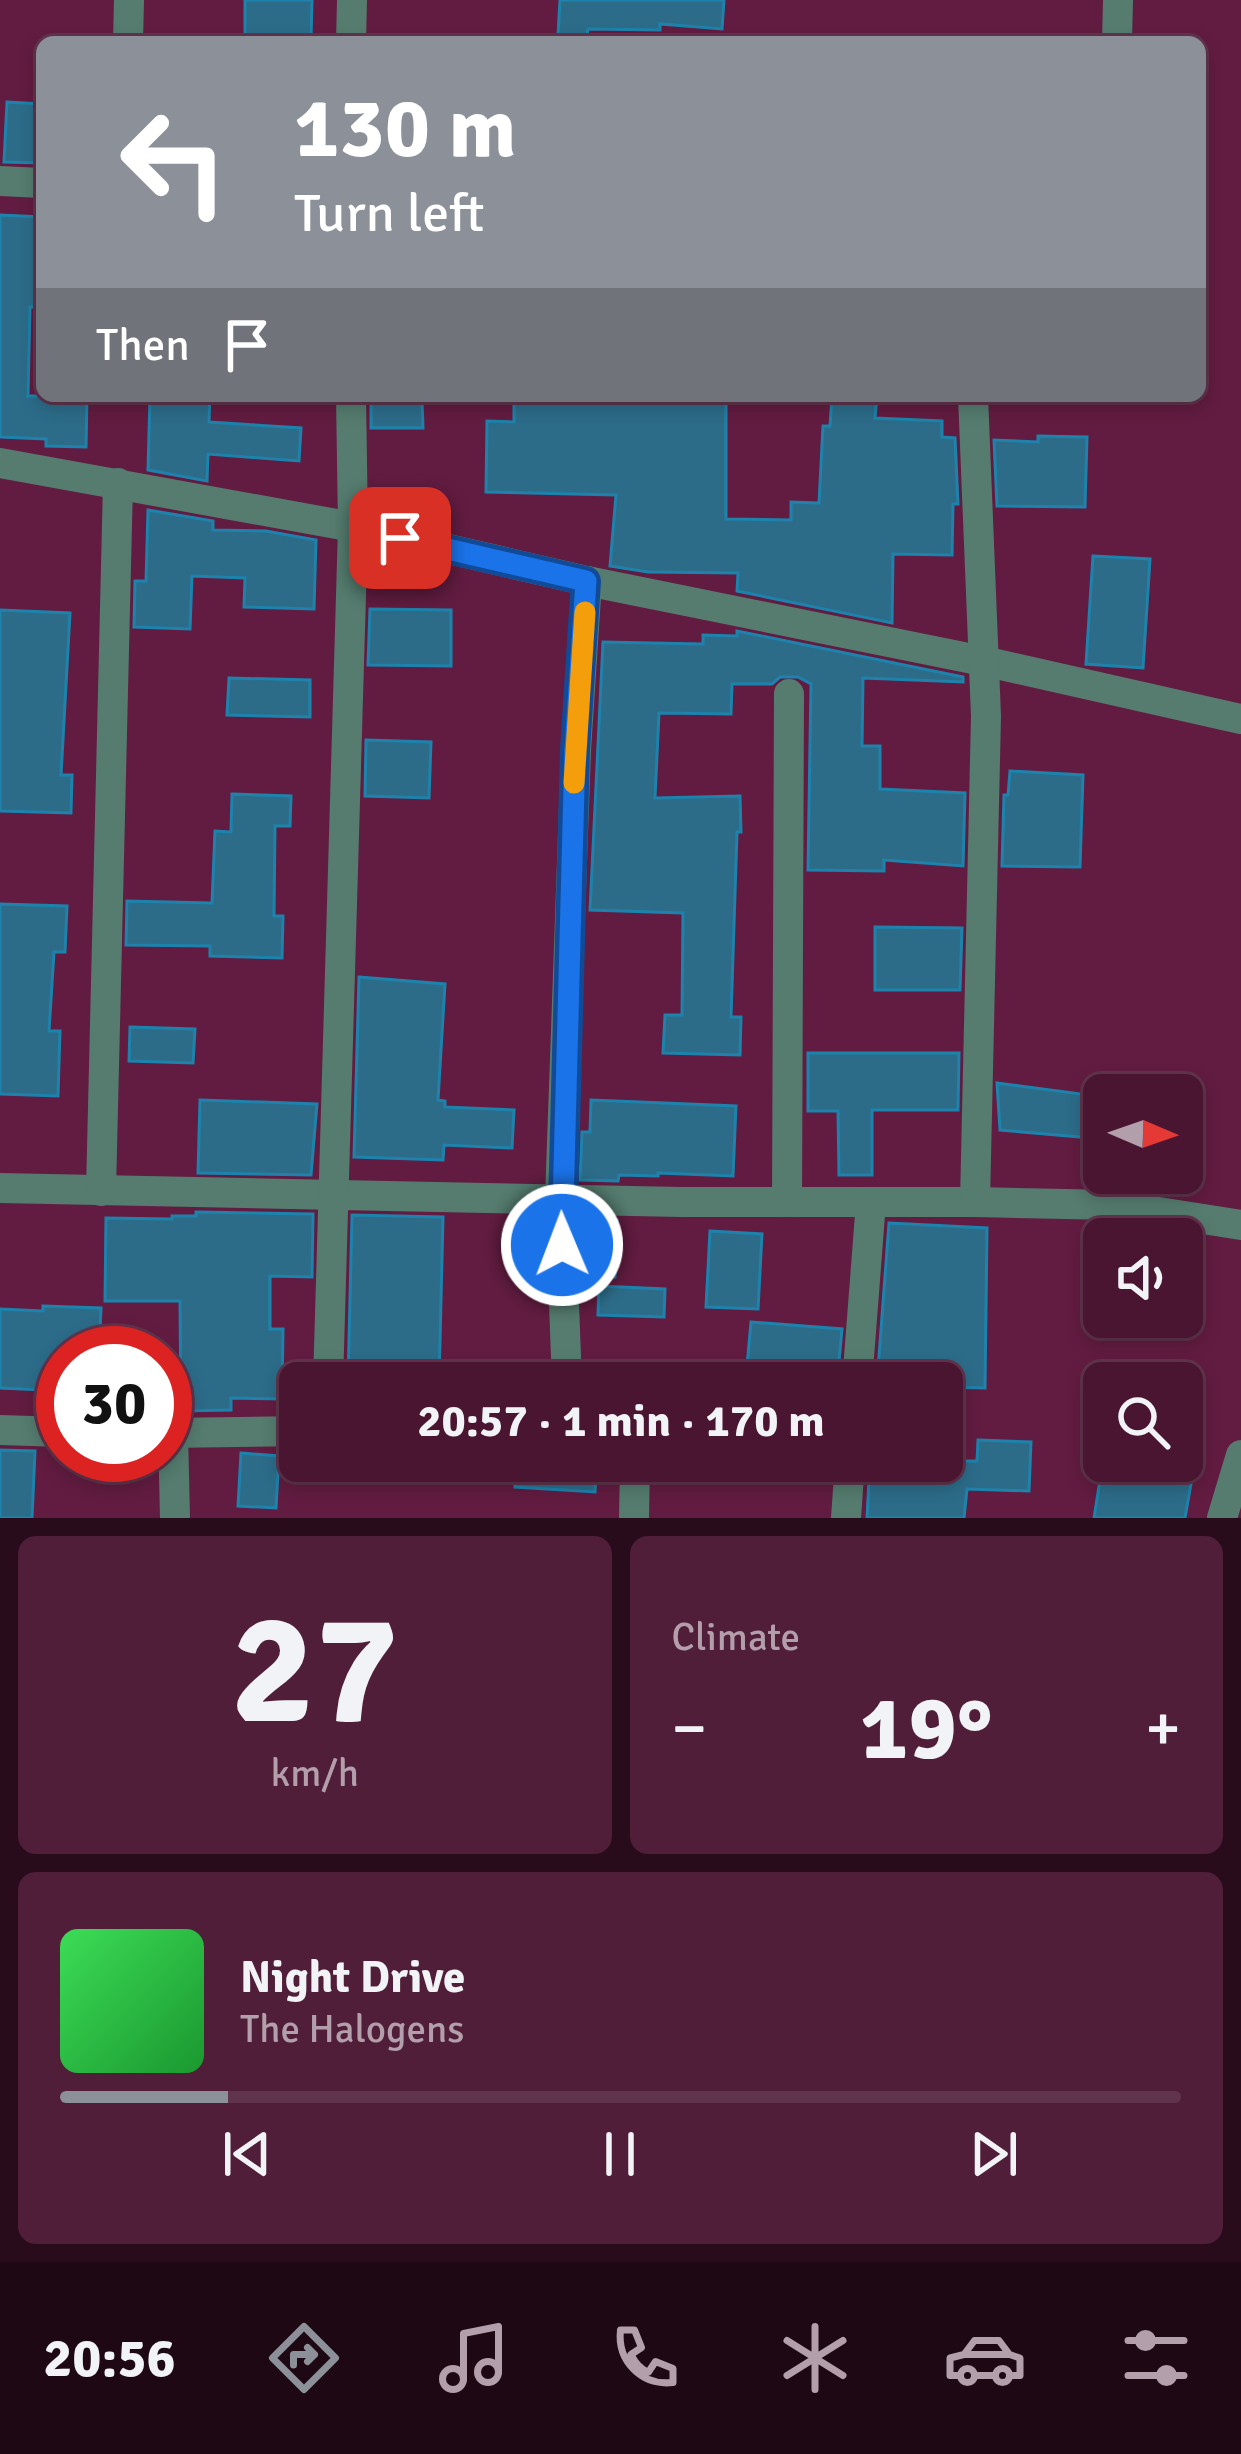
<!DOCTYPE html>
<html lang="en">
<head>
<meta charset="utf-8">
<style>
  :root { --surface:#4a1531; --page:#511e39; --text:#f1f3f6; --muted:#b29fab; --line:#61344d; --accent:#8c9099 }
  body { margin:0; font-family:Signika,sans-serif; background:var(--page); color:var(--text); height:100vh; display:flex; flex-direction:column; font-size:45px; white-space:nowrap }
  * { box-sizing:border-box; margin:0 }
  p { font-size:39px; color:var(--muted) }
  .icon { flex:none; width:66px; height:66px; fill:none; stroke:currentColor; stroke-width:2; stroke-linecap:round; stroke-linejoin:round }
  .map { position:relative; height:1518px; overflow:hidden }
  .panel { display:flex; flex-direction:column; gap:18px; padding:18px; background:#290c1b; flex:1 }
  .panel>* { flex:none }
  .banner { position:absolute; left:36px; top:36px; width:1170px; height:366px; border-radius:18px; box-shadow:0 6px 18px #0003,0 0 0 3px var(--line); background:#8c9099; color:#fff; overflow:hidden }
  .needle { width:78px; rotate:92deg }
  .controls { position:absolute; left:1083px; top:1074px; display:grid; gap:24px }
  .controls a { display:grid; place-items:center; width:120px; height:120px; border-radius:18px; background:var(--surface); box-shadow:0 6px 18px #0003,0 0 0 3px var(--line); font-size:60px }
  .speed { position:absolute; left:36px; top:1326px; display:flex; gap:24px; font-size:60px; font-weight:700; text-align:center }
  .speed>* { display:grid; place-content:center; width:156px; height:156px; border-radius:50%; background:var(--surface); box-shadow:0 6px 18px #0003,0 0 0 3px var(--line); line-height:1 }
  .speed .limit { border:18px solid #d22; background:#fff; color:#111 }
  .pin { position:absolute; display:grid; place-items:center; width:102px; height:102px; color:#fff; margin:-51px; border-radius:24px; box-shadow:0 6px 18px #0006 }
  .me { position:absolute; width:132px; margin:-66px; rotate:359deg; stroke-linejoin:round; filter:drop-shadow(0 0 9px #0008) }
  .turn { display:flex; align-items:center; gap:42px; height:252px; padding:0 60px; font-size:54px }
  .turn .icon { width:156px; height:156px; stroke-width:2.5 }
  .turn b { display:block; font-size:84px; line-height:102px }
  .then { display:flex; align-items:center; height:114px; padding:0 60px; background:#0003; gap:24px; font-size:45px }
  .big { font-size:90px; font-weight:800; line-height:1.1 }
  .panel .tile { flex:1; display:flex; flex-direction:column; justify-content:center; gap:18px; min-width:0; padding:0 42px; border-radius:18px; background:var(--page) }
  .panel .dial { align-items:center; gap:0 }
  .dial b { font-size:156px; line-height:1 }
  .song { display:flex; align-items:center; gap:36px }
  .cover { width:144px; height:144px; border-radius:18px; background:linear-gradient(135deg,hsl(130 70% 55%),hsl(130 70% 35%)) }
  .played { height:12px; border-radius:6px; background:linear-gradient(90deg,var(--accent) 15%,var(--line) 15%) }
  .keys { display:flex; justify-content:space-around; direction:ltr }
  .heat { display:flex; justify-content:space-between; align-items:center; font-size:66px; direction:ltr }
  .panel .tiles { flex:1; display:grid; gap:18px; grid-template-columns:1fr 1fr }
  .tile:last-child { grid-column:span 2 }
  .trip { position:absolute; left:279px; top:1362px; width:684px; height:120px; border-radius:18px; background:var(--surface); box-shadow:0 6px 18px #0003,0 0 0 3px var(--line); font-weight:800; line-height:120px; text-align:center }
  .tab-bar { display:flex; height:192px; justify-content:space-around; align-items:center; background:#1e0814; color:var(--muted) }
  .tab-bar .icon { width:84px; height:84px }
  .tab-bar .current { color:var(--accent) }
  .tab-bar b { font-size:54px; color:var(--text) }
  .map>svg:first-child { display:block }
  .building { fill:#2c6c89; stroke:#1d83ac; stroke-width:3 }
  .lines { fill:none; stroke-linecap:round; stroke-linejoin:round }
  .minor { stroke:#557c6f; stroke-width:30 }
  .route-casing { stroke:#114b97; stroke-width:30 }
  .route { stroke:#1a73e8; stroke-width:21 }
  .slow { stroke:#f59e0b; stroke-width:21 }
</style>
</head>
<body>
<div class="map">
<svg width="1241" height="1518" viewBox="0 0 1241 1518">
  <rect width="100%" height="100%" fill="#621c41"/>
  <g class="building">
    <path d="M245,0H312L311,40L245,39Z"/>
    <path d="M560,0H724L722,29L660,24V30L588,29L587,37L558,35Z"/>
    <path d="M7,102L42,104V163L4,162Z"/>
    <path d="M0,215L42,217V307H30L28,396H87L86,447L46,446V439L0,437Z"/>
    <path d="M150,396H210L209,422L301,428L299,461L208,454L207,481L148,470Z"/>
    <path d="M514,396H726V519L791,520V502L819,503L823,426H830L832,396H877L875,418L942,421V437L955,438L958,504H953L952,555L893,554L892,623L737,591L738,573L648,572L610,566L616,495L486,492L487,421L514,422Z"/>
    <path d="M371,399H422L423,428H371Z"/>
    <path d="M1038,436L1087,437L1085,507L997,506L994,440L1038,442Z"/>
    <path d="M148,510L213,521V530L266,531L316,540L314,609L244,607L245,578L192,576L190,629L134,627L135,581H146Z"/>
    <path d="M1093,556L1150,559L1143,668L1086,664Z"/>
    <path d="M370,609L451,610V666L368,665Z"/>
    <path d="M0,610L70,613L61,775H72L71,813L0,811Z"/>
    <path d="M737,631L963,677V682L863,678L862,746H880V789L965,793L963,866L884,860V871L808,870L811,684L798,677H780L772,684H732L731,714L659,713L655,798L740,796L741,832H737L731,1017H741L740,1055L663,1053L665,1015H682L683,913L590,910L603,642L703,644V635L737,636Z"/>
    <path d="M229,678L310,680V717L227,715Z"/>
    <path d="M366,740L431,742L429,798L365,796Z"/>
    <path d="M1010,771L1083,775L1080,867L1002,866L1004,795H1008Z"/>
    <path d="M232,794L291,796L290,826H275L274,916H283L282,958L210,956V946L126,945L127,901L212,903L215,831L231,832Z"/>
    <path d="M0,904L67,906L65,952H54L49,1031H60L58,1096L0,1094Z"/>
    <path d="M875,927L962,928L960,990H875Z"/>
    <path d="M359,977L445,984L438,1100L445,1101V1107L514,1110L512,1148L444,1145L443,1160L354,1157Z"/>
    <path d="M130,1027L195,1029L193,1063L129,1061Z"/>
    <path d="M808,1053H959L958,1110H872V1175H839L838,1111H808Z"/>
    <path d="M997,1083L1104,1097V1139L1000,1130Z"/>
    <path d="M200,1100L317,1104L311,1175L198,1173Z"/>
    <path d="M591,1100L736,1106L733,1176L658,1173V1176L619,1175L618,1181L580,1180L582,1132H590Z"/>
    <path d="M196,1212L313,1214L312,1277L270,1276V1329H283L282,1399L231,1398V1410L181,1411L180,1301H105L106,1218L172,1219V1216H196Z"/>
    <path d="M352,1215L443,1217L439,1383H348Z"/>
    <path d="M580,1219L617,1220L615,1277L582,1276Z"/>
    <path d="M889,1223L987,1228L985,1388L942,1387V1383H877Z"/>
    <path d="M710,1231L762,1234L758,1309L706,1307Z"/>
    <path d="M599,1286L665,1289L664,1317L598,1315Z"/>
    <path d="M43,1306L101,1308L99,1353H63V1391L0,1388V1309L43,1311Z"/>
    <path d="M751,1322L842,1329L838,1373L747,1366Z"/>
    <path d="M978,1440L1031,1442L1029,1491L967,1489L964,1518H867L870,1461H977Z"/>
    <path d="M0,1450L35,1451L32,1518H0Z"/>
    <path d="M241,1453L279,1456L276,1508L238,1506Z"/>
    <path d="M516,1461H597L595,1492L515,1487Z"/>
    <path d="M1103,1461H1195L1185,1518H1094Z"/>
  </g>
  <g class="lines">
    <g class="minor">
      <path d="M128,42L129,0"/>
      <path d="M351,42L352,0"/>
      <path d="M1117,42L1118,0"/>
      <path d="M0,181L42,183"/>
      <path d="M0,463L353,527L587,581L983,661L1241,719"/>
      <path d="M0,1188L681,1202H975L986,716L973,396"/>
      <path d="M101,1191L118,483"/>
      <path d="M787,1202L789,694"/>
      <path d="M975,1202L1114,1205L1241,1225"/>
      <path d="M328,1383L353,527L351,396"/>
      <path d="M567,1383L560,1199L576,750L587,581"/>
      <path d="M857,1383L871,1202"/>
      <path d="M0,1430L63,1432"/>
      <path d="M165,1433L300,1431"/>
      <path d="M173,1433L175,1518"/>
      <path d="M634,1518L635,1461"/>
      <path d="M846,1518L850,1461"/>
      <path d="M1222,1518L1241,1455"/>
    </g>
  </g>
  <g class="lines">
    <g class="route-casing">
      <path id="route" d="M400,538L586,581L575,750L562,1245"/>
    </g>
    <use href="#route" class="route"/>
    <path class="slow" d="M574,783L585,612"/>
  </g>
</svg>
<div class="controls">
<a><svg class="needle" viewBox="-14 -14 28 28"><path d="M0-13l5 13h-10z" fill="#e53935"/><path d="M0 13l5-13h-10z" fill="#b29fab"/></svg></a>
<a><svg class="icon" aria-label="sound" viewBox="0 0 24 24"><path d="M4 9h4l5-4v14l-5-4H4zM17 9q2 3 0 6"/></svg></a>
<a><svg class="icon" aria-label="search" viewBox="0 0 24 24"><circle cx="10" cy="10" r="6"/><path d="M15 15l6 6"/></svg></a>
</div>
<div class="speed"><div class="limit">30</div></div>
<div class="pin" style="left:400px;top:538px;background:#d93025"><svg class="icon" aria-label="arrive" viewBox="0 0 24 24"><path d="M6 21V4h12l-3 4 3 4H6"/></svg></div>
<svg class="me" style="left:562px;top:1245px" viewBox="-20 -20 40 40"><circle r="17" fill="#1a73e8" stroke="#fff" stroke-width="3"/><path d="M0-11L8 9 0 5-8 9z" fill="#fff"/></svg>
<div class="trip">20:57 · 1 min · 170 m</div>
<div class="banner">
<div class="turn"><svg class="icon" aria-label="left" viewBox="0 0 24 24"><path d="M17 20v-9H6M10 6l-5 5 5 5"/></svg><div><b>130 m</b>Turn left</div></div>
<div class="then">Then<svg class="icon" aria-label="arrive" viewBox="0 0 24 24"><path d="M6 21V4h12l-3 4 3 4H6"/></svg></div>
</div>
</div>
<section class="panel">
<div class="tiles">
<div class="tile dial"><b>27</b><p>km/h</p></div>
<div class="tile"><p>Climate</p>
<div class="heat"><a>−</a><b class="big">19°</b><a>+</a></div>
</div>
<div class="tile">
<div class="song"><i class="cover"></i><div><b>Night Drive</b><p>The Halogens</p></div></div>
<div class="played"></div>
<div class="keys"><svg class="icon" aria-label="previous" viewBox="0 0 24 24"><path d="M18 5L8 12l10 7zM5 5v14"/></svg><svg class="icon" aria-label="pause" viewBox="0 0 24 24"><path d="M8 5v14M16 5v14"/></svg><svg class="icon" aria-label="next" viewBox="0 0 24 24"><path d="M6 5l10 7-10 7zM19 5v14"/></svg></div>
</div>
</div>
</section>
<nav class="tab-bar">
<b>20:56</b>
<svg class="icon current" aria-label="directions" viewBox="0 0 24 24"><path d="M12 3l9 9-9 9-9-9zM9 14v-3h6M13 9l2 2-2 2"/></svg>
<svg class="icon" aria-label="music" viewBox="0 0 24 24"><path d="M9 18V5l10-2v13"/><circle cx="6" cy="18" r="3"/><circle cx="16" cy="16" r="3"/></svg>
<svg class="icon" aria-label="phone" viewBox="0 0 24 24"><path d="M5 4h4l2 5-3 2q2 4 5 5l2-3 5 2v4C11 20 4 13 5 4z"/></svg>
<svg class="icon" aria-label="climate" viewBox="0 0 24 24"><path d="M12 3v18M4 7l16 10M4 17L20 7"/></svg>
<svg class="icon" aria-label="car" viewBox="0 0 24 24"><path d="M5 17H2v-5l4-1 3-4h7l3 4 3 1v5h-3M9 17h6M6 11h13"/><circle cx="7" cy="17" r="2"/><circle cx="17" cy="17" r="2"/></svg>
<svg class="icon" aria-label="filters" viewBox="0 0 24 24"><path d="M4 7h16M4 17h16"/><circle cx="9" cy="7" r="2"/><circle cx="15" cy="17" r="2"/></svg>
</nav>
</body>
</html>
